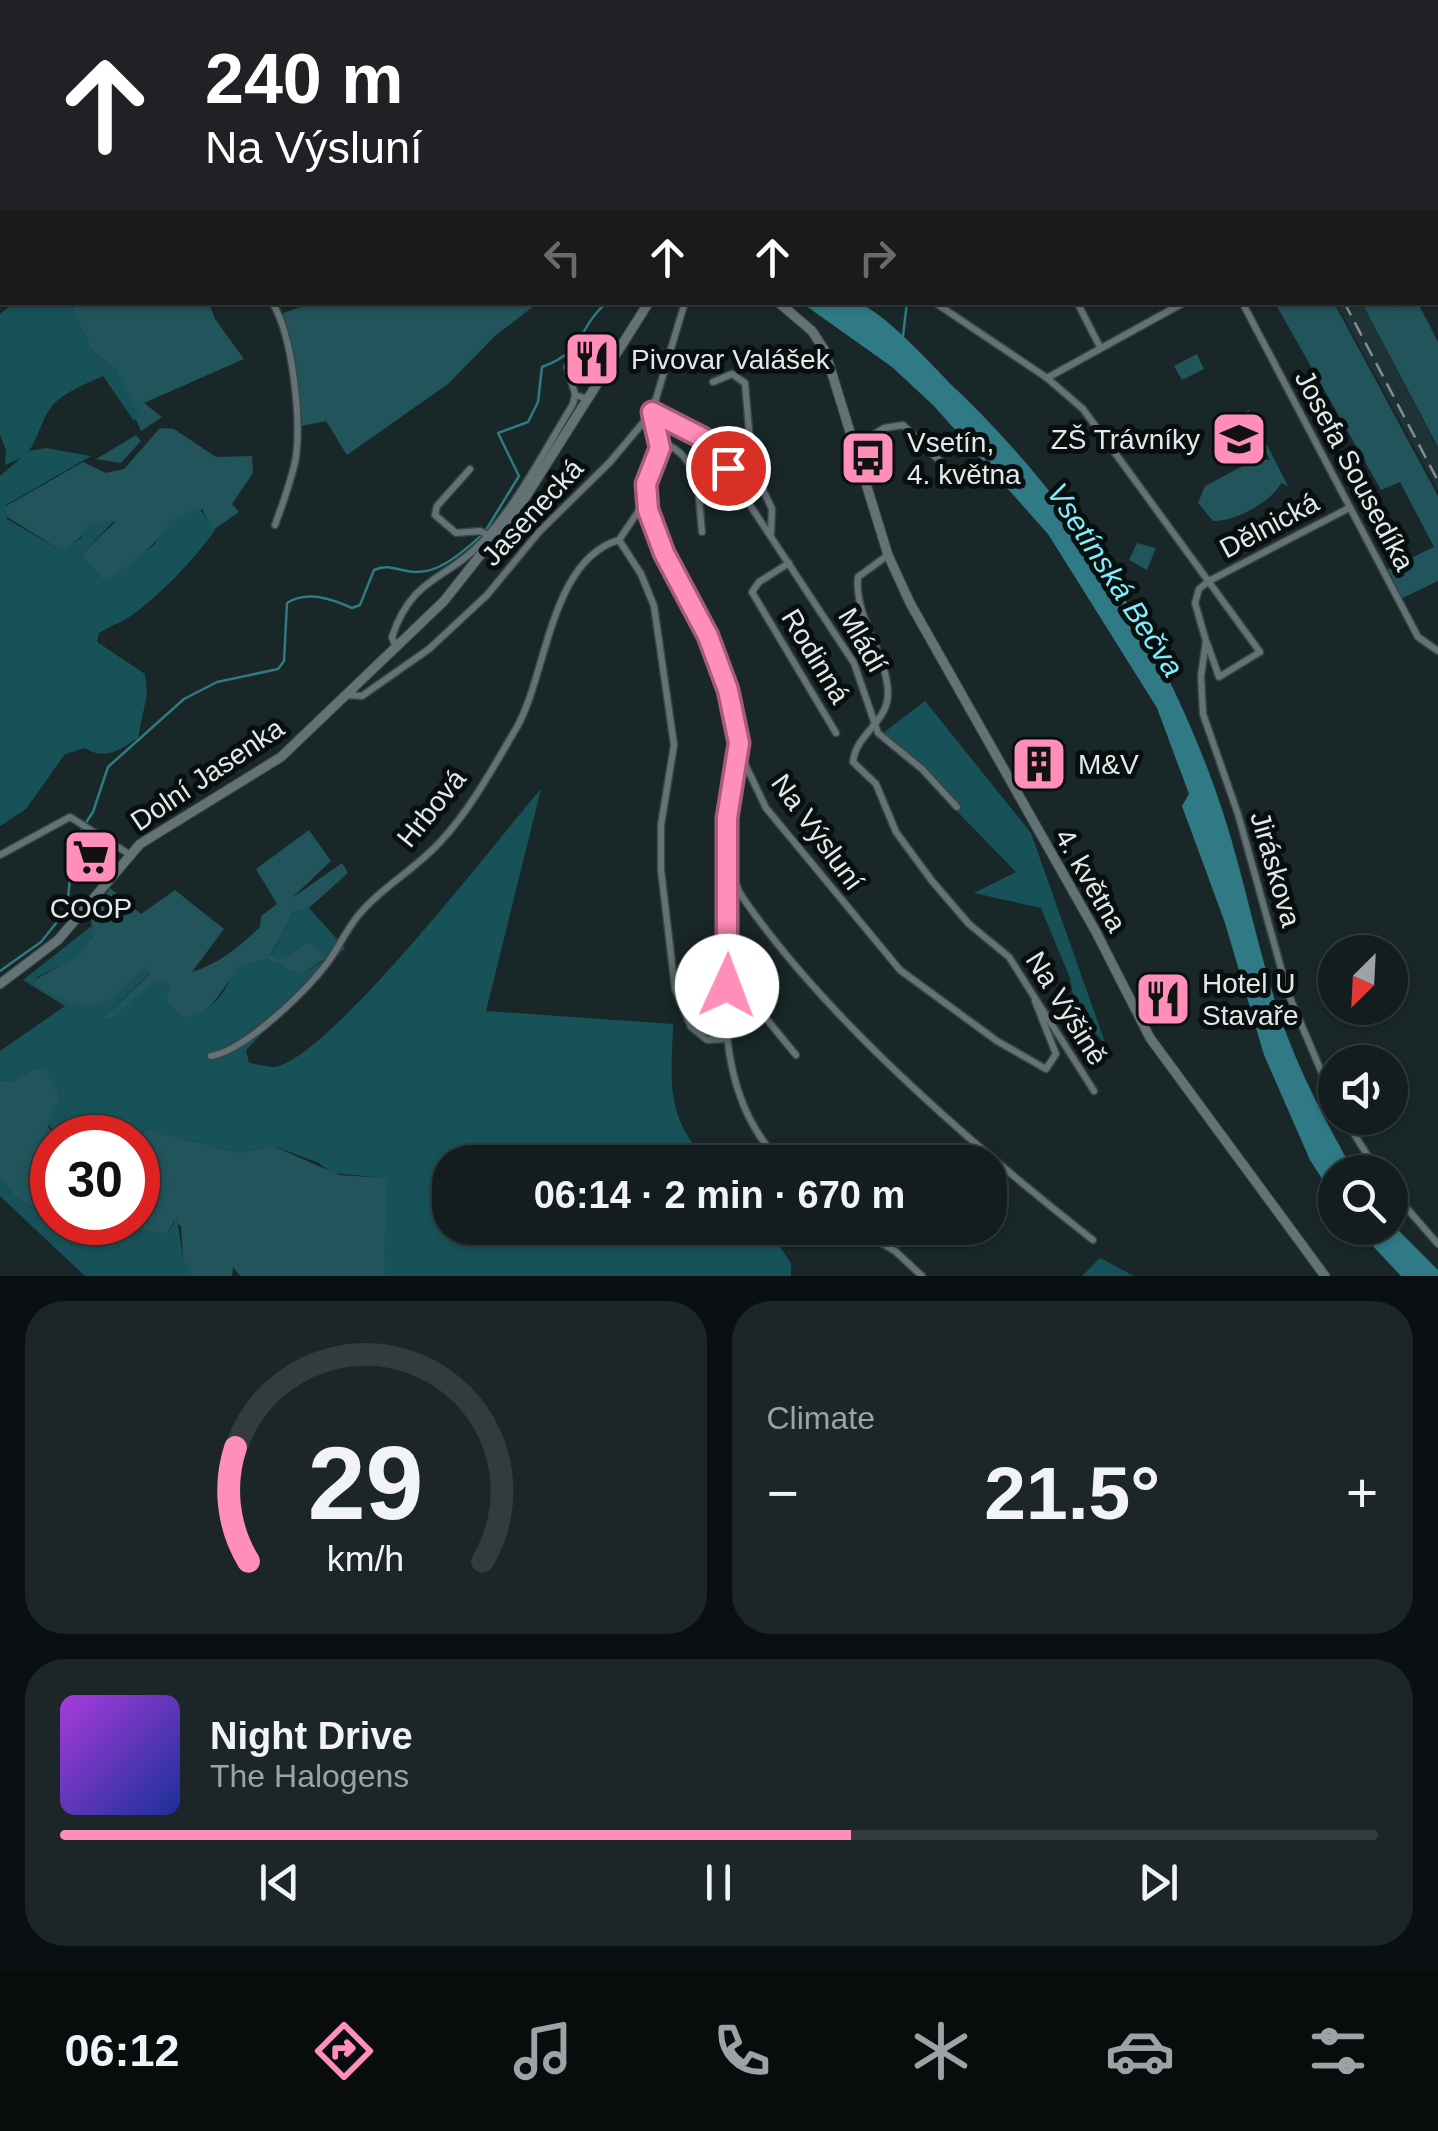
<!DOCTYPE html>
<html lang="en">
<head>
<meta charset="utf-8">
<style>
  :root { --surface:#131d1f; --page:#1c2628; --text:#f1f3f6; --muted:#9da2a4; --line:#323b3d; --accent:#ff8eb9 }
  body { margin:0; font-family:Helvetica,sans-serif; background:var(--page); color:var(--text); height:100vh; display:flex; flex-direction:column; font-size:38px; white-space:nowrap }
  * { box-sizing:border-box; margin:0 }
  p { font-size:32px; color:var(--muted) }
  .icon { flex:none; width:55px; height:55px; fill:none; stroke:currentColor; stroke-width:2; stroke-linecap:round; stroke-linejoin:round }
  .map { position:relative; height:1276px; overflow:hidden }
  .side { display:flex; flex-direction:column; gap:25px; padding:25px; background:#0a1011; flex:1 }
  .side>* { flex:none }
  .hud { position:absolute; left:0px; top:0px; width:1440px; height:305px; box-shadow:0 2px 8px #0004,0 0 0 2px var(--line); background:#202124; color:#fff; overflow:hidden }
  .needle { width:65px; rotate:204deg }
  .controls { position:absolute; left:1318px; top:935px; display:grid; gap:20px }
  .controls a { display:grid; place-items:center; width:90px; height:90px; border-radius:50%; background:var(--surface); box-shadow:0 2px 8px #0004,0 0 0 2px var(--line); font-size:50px }
  .speed { position:absolute; left:30px; top:1115px; display:flex; gap:20px; font-size:50px; font-weight:700; text-align:center }
  .speed>* { display:grid; place-content:center; width:130px; height:130px; border-radius:50%; background:var(--surface); box-shadow:0 2px 8px #0004,0 0 0 2px var(--line); line-height:1 }
  .speed .limit { border:15px solid #d22; background:#fff; color:#111 }
  .pin { position:absolute; display:grid; place-items:center; width:85px; height:85px; color:#fff; margin:-42px; border:5px solid #fff; border-radius:50%; box-shadow:0 2px 10px #0007 }
  .me { position:absolute; width:110px; margin:-55px; rotate:2deg; stroke-linejoin:round; filter:drop-shadow(0 0 8px #0008) }
  .turn { display:flex; align-items:center; gap:35px; height:210px; padding:0 40px; font-size:45px }
  .turn .icon { width:130px; height:130px; stroke-width:2.5 }
  .turn b { display:block; font-size:70px; line-height:85px }
  .lanes { display:flex; align-items:center; height:95px; padding:0 40px; background:#0003; justify-content:center; gap:50px; direction:ltr }
  .lanes .off { opacity:.35 }
  .big { font-size:75px; font-weight:700; line-height:1.1 }
  .side .tile { flex:1; display:flex; flex-direction:column; justify-content:center; gap:15px; min-width:0; padding:0 35px; border-radius:40px; background:var(--page) }
  .side .dial { align-items:center; gap:0 }
  .dial svg { height:260px; overflow:visible; fill:none; stroke:var(--line); stroke-width:7; stroke-linecap:round; text-anchor:middle }
  .dial text { fill:var(--text); stroke:none }
  .song { display:flex; align-items:center; gap:30px }
  .cover { width:120px; height:120px; border-radius:15px; background:linear-gradient(135deg,hsl(280 70% 55%),hsl(230 70% 35%)) }
  .played { height:10px; border-radius:5px; background:linear-gradient(90deg,var(--accent) 60%,var(--line) 60%) }
  .keys { display:flex; justify-content:space-around; direction:ltr }
  .heat { display:flex; justify-content:space-between; align-items:center; font-size:55px; direction:ltr }
  .side .tiles { flex:1; display:grid; gap:25px; grid-template-columns:1fr 1fr }
  .tile:last-child { grid-column:span 2 }
  .trip { position:absolute; left:432px; top:1145px; width:575px; height:100px; border-radius:40px; background:var(--surface); box-shadow:0 2px 8px #0004,0 0 0 2px var(--line); font-weight:700; line-height:100px; text-align:center }
  .tabs { display:flex; height:160px; justify-content:space-around; align-items:center; background:#080c0c; color:var(--muted) }
  .tabs .icon { width:70px; height:70px }
  .tabs .on { color:var(--accent) }
  .tabs b { font-size:45px; color:var(--text) }
  .map>svg:first-child { display:block }
  .built { fill:#1d3336 }
  .green { fill:#21545b }
  .forest { fill:#185259 }
  .water { fill:#2f7a84 }
  .lines { fill:none; stroke-linecap:round; stroke-linejoin:round }
  .stream { stroke:#2f7a84; stroke-width:2.5 }
  .minor-casing { stroke:#394445; stroke-width:9 }
  .tertiary-casing { stroke:#394445; stroke-width:11 }
  .minor { stroke:#637375; stroke-width:6 }
  .tertiary { stroke:#637375; stroke-width:9 }
  .rail { stroke:#838e90; stroke-width:2.5; stroke-dasharray:15 8; stroke-linecap:butt }
  .route-casing { stroke:#a65c78; stroke-width:25 }
  .route { stroke:#ff8eb9; stroke-width:18 }
  .labels { text-anchor:middle; stroke-width:10; stroke-linejoin:round; paint-order:stroke }
  .poi-label { font-size:28px; fill:#e1e9ea; stroke:#090f0f; text-anchor:start }
  .street-label { font-size:28px; fill:#e1e9ea; stroke:#090f0f }
  .water-label { font-size:30px; font-style:italic; fill:#7feefd; stroke:#090f0f }
</style>
</head>
<body>
<div class="map">
<svg width="1438" height="1276" viewBox="0 0 1438 1276">
  <rect width="100%" height="100%" fill="#192729"/>
  <path class="built" d="M1336,303H1362L1438,449V490Z"/>
  <g class="green">
    <path d="M316,302L538,303L495,336L448,384L347,455L326,421L302,426L295,363L283,313Z"/>
    <path d="M70,303H209L215,319L244,359L144,403L162,417L141,431L115,369L91,350Z"/>
    <path d="M1275,303H1334L1438,496V581L1401,599L1388,569L1434,547L1400,482L1381,490Z"/>
    <path d="M1362,303H1394L1396,308L1398,303H1418L1438,342V447Z"/>
    <path d="M1197,354L1204,369L1182,380L1174,366Z"/>
    <path d="M1249,410L1288,486L1281,483C1272,502 1234,522 1213,521L1198,503L1205,486L1256,459L1270,460L1245,412Z"/>
    <path d="M160,428L174,429L216,457L252,456L253,473L232,504L239,512L213,530L202,509C160,520 146,566 105,583L81,555L115,522C91,519 83,541 60,550L4,515L6,506L83,462L106,473L124,469Z"/>
    <path d="M136,435L141,441L121,463L96,459Z"/>
    <path d="M1137,543L1156,548L1147,570L1129,560Z"/>
    <path d="M309,830L331,861L292,898L342,863L348,873L309,908L293,912L271,955L286,956L307,942L317,946L324,959L301,975L267,959C260,962 250,963 244,967C221,980 216,1019 182,1018L166,1002L158,982L111,1020L103,1018L151,973L96,1009L69,1005L36,986V979L69,961L92,937L91,915L110,888L141,914L175,890L224,929L192,972C219,964 240,946 260,927L261,916L277,904L256,869Z"/>
    <path d="M35,1068L46,1070L60,1096L48,1127L56,1137L52,1138V1218L15,1197L0,1177V1080L12,1081Z"/>
    <path d="M96,1121L134,1124L130,1137L77,1138L86,1125Z"/>
    <path d="M145,1129L240,1153L271,1145L339,1175L387,1178L385,1276H240L233,1267L232,1276H190L183,1258L181,1226L174,1221L167,1234C152,1234 126,1226 110,1223L138,1222L137,1138Z"/>
  </g>
  <g class="forest">
    <path d="M16,302L70,303L91,350L115,369L140,413L134,421L103,376C86,384 64,392 52,406C42,418 38,438 29,451L46,448L91,456L6,505L7,519L60,550L81,538L90,523L115,520L81,555L105,583L153,546L169,522L199,508L215,530C193,561 165,590 135,613C124,622 111,625 99,633L97,642L145,674L147,694L138,738C119,750 105,761 85,748L65,754L26,809L0,826V476L21,458L5,465L6,450L0,435V314Z"/>
    <path d="M925,701L1031,833L1106,1045L1076,1012L1070,978L1041,908L974,893L1016,872L882,734Z"/>
    <path d="M541,789L486,1011L673,1024C671,1084 665,1116 708,1162H450V1228H767L791,1263V1276H385L386,1178L332,1173L319,1163L271,1145L240,1153L145,1129L137,1137H130L134,1125C112,1120 89,1116 77,1137H56L47,1121L60,1096L46,1071L35,1068L12,1081L0,1080V1051L65,1006L23,980L94,924C90,960 64,962 36,978V986C94,1016 98,1014 144,967L151,972L103,1018L111,1020L147,987L162,980L170,985L166,1002L182,1018C209,1018 227,990 235,969L267,959L301,975L324,960L317,946L307,942L280,960L271,956L293,912L309,908L345,948L246,1050L249,1063C258,1064 271,1069 279,1066C340,1045 491,847 541,789Z"/>
    <path d="M0,1177L15,1197L52,1218V1222L110,1223L167,1234L177,1218L183,1258L192,1276H85L0,1196Z"/>
    <path d="M1100,1258L1134,1276H1082Z"/>
  </g>
  <g class="water">
    <path d="M802,303C818,302 840,299 855,302C883,309 935,369 958,391C1073,502 1161,637 1215,789C1240,858 1253,930 1275,1001C1294,1062 1323,1117 1354,1172H1335V1199L1310,1160L1264,1055L1225,923L1182,806L1189,794L1157,708L1048,534L933,405L892,367Z"/>
    <path d="M1390,1222L1438,1270V1276H1401L1356,1228H1390Z"/>
  </g>
  <g class="lines">
    <g class="stream">
      <path d="M1006,2V0"/>
      <path d="M903,336L907,302"/>
      <path d="M486,530L519,476L498,433L528,422L538,402L542,367C587,350 575,331 607,302"/>
      <path d="M0,971L41,942L61,917L68,898L74,841L93,812L108,767L184,699L217,682L278,669L284,661L287,603C307,590 332,599 352,608L360,605L374,570C389,563 400,572 415,572C441,573 463,551 481,536"/>
    </g>
    <g class="minor-casing">
      <g id="minor">
        <path d="M212,0L215,2"/>
        <path d="M726,0V2"/>
        <path d="M862,0L865,2"/>
        <path d="M1302,0L1304,2"/>
        <path d="M1409,0L1411,2"/>
        <path d="M176,2L179,0"/>
        <path d="M655,2L658,0"/>
        <path d="M882,2L883,0"/>
        <path d="M1282,2L1285,0"/>
        <path d="M1438,38V39"/>
        <path d="M0,65L2,70"/>
        <path d="M0,92H2"/>
        <path d="M1438,299V300"/>
        <path d="M272,302C293,336 301,418 296,457C292,479 283,503 275,525"/>
        <path d="M934,302L1047,378L1083,409L1260,652L1219,677L1217,671"/>
        <path d="M1077,302L1100,347"/>
        <path d="M1242,302L1418,637L1438,651"/>
        <path d="M567,367L575,394"/>
        <path d="M1047,378L1185,302"/>
        <path d="M713,382L732,374L745,383L752,466L772,509L771,533"/>
        <path d="M652,412L659,448L646,484L647,510L664,553L708,636L728,690L744,762L766,808L900,970L997,1041L1046,1069L1056,1054L1035,1001"/>
        <path d="M653,412L687,428L715,452L854,663L878,733L922,769L957,807"/>
        <path d="M659,441C701,455 698,494 702,532"/>
        <path d="M856,445L884,428L903,425L960,481"/>
        <path d="M470,469L437,506L435,515L456,533L480,531L488,535"/>
        <path d="M646,500L619,540L641,574L654,606L674,745L661,825V870L675,989L691,1027L707,1040L726,1039"/>
        <path d="M888,555L858,577C854,617 887,654 888,693C888,723 856,733 853,762L876,784L896,832L932,881L969,924L1009,957L1094,1091"/>
        <path d="M789,563L759,582L752,592L836,733"/>
        <path d="M1207,643L1217,671"/>
        <path d="M396,648L392,637C412,576 446,581 482,542C518,503 545,450 573,404L575,395L588,399"/>
        <path d="M347,695L362,696L429,649L487,595L539,532L610,462L652,412L685,302"/>
        <path d="M726,848C731,865 733,883 743,898C827,1020 977,1149 1093,1240"/>
        <path d="M726,851L738,749"/>
        <path d="M0,855L70,817L129,854"/>
        <path d="M727,863C730,963 703,1084 781,1162"/>
        <path d="M728,972L796,1055"/>
        <path d="M211,1056C245,1051 307,990 328,962C338,948 346,931 357,917C380,888 416,869 441,841C471,809 495,764 517,727C547,674 550,560 619,540"/>
        <path d="M1335,1104L1288,993L1238,814L1203,714L1201,676L1206,641L1195,603L1199,589L1209,581L1349,508"/>
        <path d="M1344,1118L1378,1172"/>
        <path d="M1390,1189L1438,1244"/>
        <path d="M856,1228L895,1251L922,1276"/>
      </g>
    </g>
    <g class="tertiary-casing">
      <g id="tertiary">
        <path d="M236,0L237,2"/>
        <path d="M1032,0L1033,2"/>
        <path d="M988,2L992,0"/>
        <path d="M1063,2L1064,0"/>
        <path d="M778,302L812,331L825,351L888,555L910,603L1096,932L1150,1038L1325,1276"/>
        <path d="M0,984L58,940L140,844L281,757L444,601L523,501L649,302"/>
      </g>
    </g>
    <use href="#minor" class="minor"/>
    <use href="#tertiary" class="tertiary"/>
    <g class="rail">
      <path d="M1179,0L1181,2"/>
      <path d="M1344,302L1438,481"/>
    </g>
  </g>
  <g class="lines">
    <g class="route-casing">
      <path id="route" d="M727,986V818L739,743L728,690L708,636L664,553L648,510L646,484L660,448L652,412L703,438L728,468"/>
    </g>
    <use href="#route" class="route"/>
  </g>
  <defs>
    <g id="restaurant-square" transform="scale(2.875)"><rect x="-9" y="-9" width="18" height="18" rx="4" fill="#ff8eb9" stroke="#090f0f"/><path d="M-5-6h1v4h1v-4h1v4h1v-4h1v5L-1.5 .5V6h-2V.5L-5-1ZM5-6V6H3V1.5H1.5Q1.5-4 5-6Z" fill="#111"/></g>
    <g id="school-square" transform="scale(2.875)"><rect x="-9" y="-9" width="18" height="18" rx="4" fill="#ff8eb9" stroke="#090f0f"/><path d="M0-5L7-2L0 1L-7-2ZM-4 1L0 2.5L4 1V4Q0 6-4 4Z" fill="#111"/></g>
    <g id="bus-square" transform="scale(2.875)"><rect x="-9" y="-9" width="18" height="18" rx="4" fill="#ff8eb9" stroke="#090f0f"/><path d="M-5-6H5V4H4V6H2V4H-2V6H-4V4H-5ZM-3.5-4V0h7V-4ZM-3.5 1.2v1.5H-2V1.2ZM2 1.2v1.5H3.5V1.2Z" fill="#111"/></g>
    <g id="building-square" transform="scale(2.875)"><rect x="-9" y="-9" width="18" height="18" rx="4" fill="#ff8eb9" stroke="#090f0f"/><path d="M-4-6H4V6H1V3H-1V6H-4ZM-2.5-4.3h1.7v1.8h-1.7ZM.8-4.3h1.7v1.8H.8ZM-2.5-1h1.7V.8h-1.7ZM.8-1h1.7V.8H.8Z" fill="#111"/></g>
    <g id="supermarket-square" transform="scale(2.875)"><rect x="-9" y="-9" width="18" height="18" rx="4" fill="#ff8eb9" stroke="#090f0f"/><path d="M-6-5.5h2.5l.6 2H6L4.5 2H-2.5L-4.4-4H-6ZM-1.5 3.2a1.3 1.3 0 1 0 .1 0ZM3 3.2a1.3 1.3 0 1 0 .1 0Z" fill="#111"/></g>
  </defs>
  <g fill-rule="evenodd">
    <use href="#restaurant-square" x="592" y="359"/>
    <use href="#school-square" x="1239" y="439"/>
    <use href="#bus-square" x="868" y="458"/>
    <use href="#building-square" x="1039" y="764"/>
    <use href="#supermarket-square" x="91" y="857"/>
    <use href="#restaurant-square" x="1163" y="999"/>
  </g>
  <g class="labels">
    <g class="poi-label">
      <text x="631" y="369">Pivovar Valášek</text>
      <text x="1200" y="449" text-anchor="end">ZŠ Trávníky</text>
      <text x="907" y="452">Vsetín,<tspan x="907" dy="32">4. května</tspan></text>
      <text x="1078" y="774">M&amp;V</text>
      <text x="91" y="918" text-anchor="middle">COOP</text>
      <text x="1202" y="993">Hotel U<tspan x="1202" dy="32">Stavaře</tspan></text>
    </g>
    <g class="street-label">
      <text transform="translate(1355 470) rotate(62)" y="10">Josefa Sousedíka</text>
      <text transform="translate(532 512) rotate(-47)" y="10">Jasenecká</text>
      <text transform="translate(1269 525) rotate(-28)" y="10">Dělnická</text>
      <text transform="translate(863 640) rotate(60)" y="10">Mládí</text>
      <text transform="translate(816 656) rotate(59)" y="10">Rodinná</text>
      <text transform="translate(207 774) rotate(-34)" y="10">Dolní Jasenka</text>
      <text transform="translate(431 808) rotate(-51)" y="10">Hrbová</text>
      <text transform="translate(818 832) rotate(54)" y="10">Na Výsluní</text>
      <text transform="translate(1276 869) rotate(74)" y="10">Jiráskova</text>
      <text transform="translate(1091 880) rotate(60)" y="10">4. května</text>
      <text transform="translate(1067 1008) rotate(58)" y="10">Na Výšině</text>
    </g>
    <g class="water-label">
      <text transform="translate(1115 580) rotate(57)" y="10">Vsetínská Bečva</text>
    </g>
  </g>
</svg>
<div class="controls">
<a><svg class="needle" viewBox="-14 -14 28 28"><path d="M0-13l5 13h-10z" fill="#e53935"/><path d="M0 13l5-13h-10z" fill="#9da2a4"/></svg></a>
<a><svg class="icon" aria-label="sound" viewBox="0 0 24 24"><path d="M4 9h4l5-4v14l-5-4H4zM17 9q2 3 0 6"/></svg></a>
<a><svg class="icon" aria-label="search" viewBox="0 0 24 24"><circle cx="10" cy="10" r="6"/><path d="M15 15l6 6"/></svg></a>
</div>
<div class="speed"><div class="limit">30</div></div>
<div class="pin" style="left:728px;top:468px;background:#d93025"><svg class="icon" aria-label="arrive" viewBox="0 0 24 24"><path d="M6 21V4h12l-3 4 3 4H6"/></svg></div>
<svg class="me" style="left:727px;top:986px" viewBox="-20 -20 40 40"><circle r="19" fill="#fff"/><path d="M0-13L10 11 0 6-10 11z" fill="#ff8eb9"/></svg>
<div class="trip">06:14 · 2 min · 670 m</div>
<div class="hud">
<div class="turn"><svg class="icon" aria-label="ahead" viewBox="0 0 24 24"><path d="M12 20V5M6 11l6-6 6 6"/></svg><div><b>240 m</b>Na Výsluní</div></div>
<div class="lanes"><svg class="icon off" aria-label="left" viewBox="0 0 24 24"><path d="M17 20v-9H6M10 6l-5 5 5 5"/></svg><svg class="icon" aria-label="ahead" viewBox="0 0 24 24"><path d="M12 20V5M6 11l6-6 6 6"/></svg><svg class="icon" aria-label="ahead" viewBox="0 0 24 24"><path d="M12 20V5M6 11l6-6 6 6"/></svg><svg class="icon off" aria-label="right" viewBox="0 0 24 24"><path d="M7 20v-9h11M14 6l5 5-5 5"/></svg></div>
</div>
</div>
<section class="side">
<div class="tiles">
<div class="tile dial"><svg viewBox="0 0 100 80">
<path d="M14 69A42 42 0 1 1 86 69"/>
<path d="M14 69A42 42 0 0 1 10 34" stroke="#ff8eb9"/>
<text x="50" y="56" font-size="32" font-weight="700">29</text>
<text x="50" y="72" font-size="11">km/h</text>
</svg></div>
<div class="tile"><p>Climate</p>
<div class="heat"><a>−</a><b class="big">21.5°</b><a>+</a></div>
</div>
<div class="tile">
<div class="song"><i class="cover"></i><div><b>Night Drive</b><p>The Halogens</p></div></div>
<div class="played"></div>
<div class="keys"><svg class="icon" aria-label="previous" viewBox="0 0 24 24"><path d="M18 5L8 12l10 7zM5 5v14"/></svg><svg class="icon" aria-label="pause" viewBox="0 0 24 24"><path d="M8 5v14M16 5v14"/></svg><svg class="icon" aria-label="next" viewBox="0 0 24 24"><path d="M6 5l10 7-10 7zM19 5v14"/></svg></div>
</div>
</div>
</section>
<nav class="tabs">
<b>06:12</b>
<svg class="icon on" aria-label="directions" viewBox="0 0 24 24"><path d="M12 3l9 9-9 9-9-9zM9 14v-3h6M13 9l2 2-2 2"/></svg>
<svg class="icon" aria-label="music" viewBox="0 0 24 24"><path d="M9 18V5l10-2v13"/><circle cx="6" cy="18" r="3"/><circle cx="16" cy="16" r="3"/></svg>
<svg class="icon" aria-label="phone" viewBox="0 0 24 24"><path d="M5 4h4l2 5-3 2q2 4 5 5l2-3 5 2v4C11 20 4 13 5 4z"/></svg>
<svg class="icon" aria-label="climate" viewBox="0 0 24 24"><path d="M12 3v18M4 7l16 10M4 17L20 7"/></svg>
<svg class="icon" aria-label="car" viewBox="0 0 24 24"><path d="M5 17H2v-5l4-1 3-4h7l3 4 3 1v5h-3M9 17h6M6 11h13"/><circle cx="7" cy="17" r="2"/><circle cx="17" cy="17" r="2"/></svg>
<svg class="icon" aria-label="filters" viewBox="0 0 24 24"><path d="M4 7h16M4 17h16"/><circle cx="9" cy="7" r="2"/><circle cx="15" cy="17" r="2"/></svg>
</nav>
</body>
</html>
